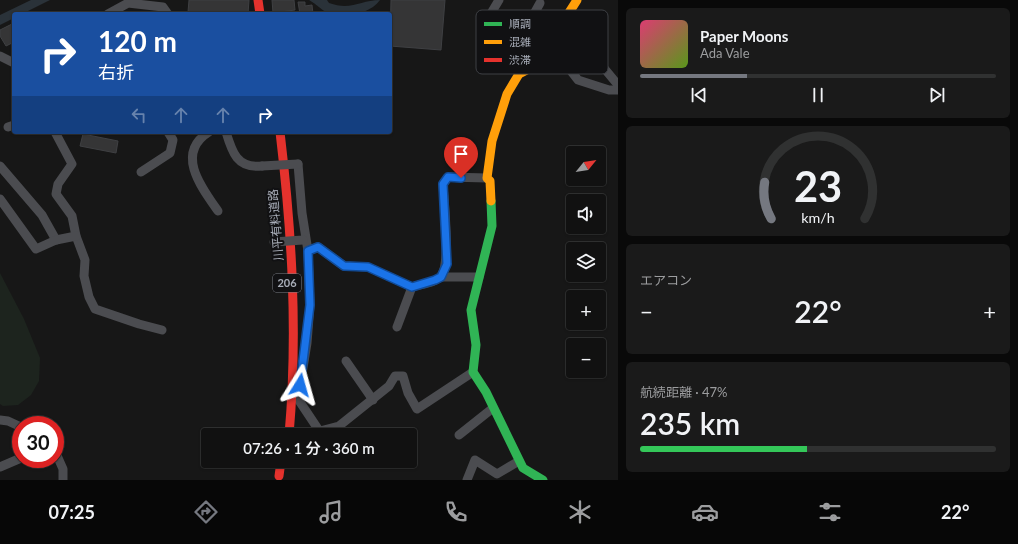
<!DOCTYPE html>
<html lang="ja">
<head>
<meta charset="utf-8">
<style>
  :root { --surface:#111; --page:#1a1a1a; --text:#f1f3f6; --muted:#9c9d9f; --line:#303131; --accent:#757880 }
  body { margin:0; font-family:Lato,"Noto Sans JP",sans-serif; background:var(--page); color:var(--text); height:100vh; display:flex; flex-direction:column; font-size:15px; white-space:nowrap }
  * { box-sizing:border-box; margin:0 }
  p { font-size:13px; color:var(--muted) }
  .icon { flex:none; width:22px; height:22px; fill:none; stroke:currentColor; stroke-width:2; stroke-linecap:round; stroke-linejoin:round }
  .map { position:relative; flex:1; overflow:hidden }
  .panel { display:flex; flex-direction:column; gap:8px; padding:8px; background:#090909; width:400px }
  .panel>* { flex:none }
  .hud { position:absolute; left:12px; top:12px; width:380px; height:122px; border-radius:4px; box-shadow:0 1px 3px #0004,0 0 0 1px var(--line); background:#1a4fa0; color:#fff; overflow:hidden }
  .needle { width:26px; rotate:60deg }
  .fabs { position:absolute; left:566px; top:146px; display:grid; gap:8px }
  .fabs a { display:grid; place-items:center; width:40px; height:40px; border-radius:4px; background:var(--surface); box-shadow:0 1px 3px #0004,0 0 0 1px var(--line); font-size:20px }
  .speed { position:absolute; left:12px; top:416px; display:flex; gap:8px; font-size:20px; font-weight:700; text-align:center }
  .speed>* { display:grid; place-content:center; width:52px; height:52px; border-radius:50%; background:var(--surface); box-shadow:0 1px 3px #0004,0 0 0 1px var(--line); line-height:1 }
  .speed .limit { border:6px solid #d22; background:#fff; color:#111 }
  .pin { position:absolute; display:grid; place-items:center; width:34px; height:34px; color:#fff; margin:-41px -17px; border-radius:50% 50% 50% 0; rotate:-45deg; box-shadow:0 0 4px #0007 }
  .pin .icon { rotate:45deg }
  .me { position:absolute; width:44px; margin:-22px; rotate:8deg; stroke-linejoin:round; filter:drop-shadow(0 0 3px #0008) }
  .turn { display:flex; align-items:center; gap:14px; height:84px; padding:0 20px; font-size:18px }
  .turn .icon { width:52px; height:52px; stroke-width:2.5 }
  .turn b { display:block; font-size:28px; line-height:34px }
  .lanes { display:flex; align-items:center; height:38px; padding:0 20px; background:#0003; justify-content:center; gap:20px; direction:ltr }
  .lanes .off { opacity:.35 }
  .big { font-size:30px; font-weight:600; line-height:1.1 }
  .panel .tile { flex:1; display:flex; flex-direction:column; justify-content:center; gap:6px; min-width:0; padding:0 14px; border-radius:6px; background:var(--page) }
  .panel .dial { align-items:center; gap:0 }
  .dial svg { height:104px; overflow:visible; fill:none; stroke:var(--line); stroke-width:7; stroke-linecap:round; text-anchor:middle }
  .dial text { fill:var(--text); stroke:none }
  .song { display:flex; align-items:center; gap:12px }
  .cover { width:48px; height:48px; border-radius:6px; background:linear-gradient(135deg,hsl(340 70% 55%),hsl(90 70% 35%)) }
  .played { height:4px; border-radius:2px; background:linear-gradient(90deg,var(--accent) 30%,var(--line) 30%) }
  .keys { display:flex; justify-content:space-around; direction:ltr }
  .heat { display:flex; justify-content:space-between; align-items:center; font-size:22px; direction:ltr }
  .charge { height:6px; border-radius:3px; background:linear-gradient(90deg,#34c759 47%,var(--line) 0) }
  .trip { position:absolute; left:201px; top:428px; width:216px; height:40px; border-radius:4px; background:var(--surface); box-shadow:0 1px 3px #0004,0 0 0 1px var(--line); font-weight:600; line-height:40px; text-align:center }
  .menu { display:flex; height:64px; justify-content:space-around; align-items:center; background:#070707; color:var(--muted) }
  .menu .icon { width:28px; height:28px }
  .menu .on { color:var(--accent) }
  .menu b { font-size:18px; color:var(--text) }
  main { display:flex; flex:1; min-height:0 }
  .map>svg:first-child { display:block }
  .green { fill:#1d241e }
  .water { fill:#2a3239 }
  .building { fill:#353536; stroke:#3f4043 }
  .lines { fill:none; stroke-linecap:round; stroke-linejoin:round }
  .street { stroke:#4b4c50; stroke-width:9 }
  .fast { stroke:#30b455; stroke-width:9 }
  .slow { stroke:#ff9f0a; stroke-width:9 }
  .jam { stroke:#e5322d; stroke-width:9 }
  .street-bridge { stroke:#4b4c50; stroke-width:9 }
  .route-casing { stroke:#114b97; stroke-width:10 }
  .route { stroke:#1a73e8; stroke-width:7 }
  .labels { text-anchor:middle; stroke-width:4; stroke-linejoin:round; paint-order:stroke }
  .shield { fill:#111113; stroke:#7b7e86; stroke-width:1 }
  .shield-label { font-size:11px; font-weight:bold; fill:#a8adb8 }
  .street-label { font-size:12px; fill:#a8adb8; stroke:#111113 }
  .key { fill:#111113; stroke:#3e4045; stroke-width:1 }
  .key-label { font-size:11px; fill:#a8adb8 }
</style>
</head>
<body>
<main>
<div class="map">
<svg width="618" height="480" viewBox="0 0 618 480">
  <rect width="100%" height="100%" fill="#171717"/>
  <path class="green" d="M0,273L24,319L40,358L39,381L31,395L18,405L3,406L0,404Z"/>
  <g class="water">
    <path d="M31,0H50L22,14H14V18L0,25V15Z"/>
    <path d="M309,0H327L329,3C351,11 361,0 380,0C370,14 346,18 330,14C325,13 315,3 309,0Z"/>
  </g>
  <g class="building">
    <path d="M189,0H249L248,14H193L188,12Z"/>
    <path d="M272,0H294L295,10L273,13Z"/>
    <path d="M391,0H445L441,50L390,46Z"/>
    <path d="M298,2H305V6L312,5L313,14H300Z"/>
    <path d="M14,23V42L6,46L0,36V30Z"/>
    <path d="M83,134L118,141L116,153L80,146Z"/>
  </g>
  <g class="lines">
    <g class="street">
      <path d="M499,0L490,15L552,52"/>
      <path d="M108,14L128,3L163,7L168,14"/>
      <path d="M558,30L594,56L618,85"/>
      <path d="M523,34L540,3"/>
      <path d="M0,56L14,63"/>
      <path d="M571,71L578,80L609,90H618"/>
      <path d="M8,127L14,125"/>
      <path d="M55,132L72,164L58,184L56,194L72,216L76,236L85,260L84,276L89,297L95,309L139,324L162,330"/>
      <path d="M209,132C175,153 201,187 218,211"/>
      <path d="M226,132C232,152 237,169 262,166"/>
      <path d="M298,164L302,213L308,251"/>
      <path d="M0,166L42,215L56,240"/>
      <path d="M141,172L170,153L173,140L168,132"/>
      <path d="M0,199L36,249L56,240L76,236"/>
      <path d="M441,277H479"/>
      <path d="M397,327L412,287C420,284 436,283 441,276C451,264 444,202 443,184L448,177L487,178"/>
      <path d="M346,361L373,400"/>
      <path d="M0,420L8,421L21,427"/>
      <path d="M320,431L339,426L389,386L395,376H403L408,393L417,409L473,372"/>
      <path d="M320,432L298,399L307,343L310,305L308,251L318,247L344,266L368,267L412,287"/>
      <path d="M459,435L493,408"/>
      <path d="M55,451L63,469V480"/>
      <path d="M0,467L21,458"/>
      <path d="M467,480L475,460L497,474L519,461"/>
    </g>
    <path class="fast" d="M491,201L492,226L471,310L476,345L473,372L486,392L523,468L543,480"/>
    <path class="slow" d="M491,201L490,181L487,178L492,141L507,94L519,74L536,65L552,52L558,30L577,0"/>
    <g class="jam">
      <path d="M258,0L260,14"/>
      <path d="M280,132C292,233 298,333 289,435"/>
      <path d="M279,476L281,461"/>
    </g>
    <g class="street-bridge">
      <path d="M262,166L298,164"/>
      <path d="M274,242L303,240"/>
    </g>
  </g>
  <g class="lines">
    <g class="route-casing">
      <path id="route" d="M300,385L310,305L308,251L318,247L344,266L368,267L412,287L435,280L441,277L447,264L443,184L448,177L461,178"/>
    </g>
    <use href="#route" class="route"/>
  </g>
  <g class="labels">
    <rect class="shield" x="273" y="274" width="28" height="18" rx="3"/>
    <g class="shield-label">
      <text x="287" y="287">206</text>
    </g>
    <g class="street-label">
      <text transform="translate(276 225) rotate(-95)" y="4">川平有料道路</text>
    </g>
  </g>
  <rect x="476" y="10" width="132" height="64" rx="6" class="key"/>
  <rect x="484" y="22" width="18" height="4" fill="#30b455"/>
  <rect x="484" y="40" width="18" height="4" fill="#ff9f0a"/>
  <rect x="484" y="58" width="18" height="4" fill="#e5322d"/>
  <g class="key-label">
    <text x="509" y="28">順調</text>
    <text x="509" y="46">混雑</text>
    <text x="509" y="64">渋滞</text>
  </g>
</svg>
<div class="fabs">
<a><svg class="needle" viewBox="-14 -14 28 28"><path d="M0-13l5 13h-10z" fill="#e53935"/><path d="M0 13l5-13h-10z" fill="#9c9d9f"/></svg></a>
<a><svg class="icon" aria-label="sound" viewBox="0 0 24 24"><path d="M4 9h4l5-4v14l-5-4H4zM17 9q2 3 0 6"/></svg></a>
<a><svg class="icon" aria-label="layers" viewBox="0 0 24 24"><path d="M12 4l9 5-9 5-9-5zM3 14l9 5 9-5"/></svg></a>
<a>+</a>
<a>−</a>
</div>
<div class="speed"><div class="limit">30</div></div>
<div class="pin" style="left:461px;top:178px;background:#d93025"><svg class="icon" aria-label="arrive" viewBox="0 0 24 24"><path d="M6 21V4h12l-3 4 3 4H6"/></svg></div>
<svg class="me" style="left:300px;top:385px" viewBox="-20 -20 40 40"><path d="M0-17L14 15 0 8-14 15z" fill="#1a73e8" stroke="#fff" stroke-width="4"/></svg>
<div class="trip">07:26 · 1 分 · 360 m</div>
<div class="hud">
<div class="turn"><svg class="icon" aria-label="right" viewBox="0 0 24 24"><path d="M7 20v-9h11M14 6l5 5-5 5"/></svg><div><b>120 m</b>右折</div></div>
<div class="lanes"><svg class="icon off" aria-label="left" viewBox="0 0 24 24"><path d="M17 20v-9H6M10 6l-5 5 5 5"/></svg><svg class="icon off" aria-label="ahead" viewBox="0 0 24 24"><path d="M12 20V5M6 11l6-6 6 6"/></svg><svg class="icon off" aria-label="ahead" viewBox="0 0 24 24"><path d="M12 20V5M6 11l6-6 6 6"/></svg><svg class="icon" aria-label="right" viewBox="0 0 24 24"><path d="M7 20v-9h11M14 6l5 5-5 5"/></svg></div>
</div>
</div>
<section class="panel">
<div class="tile">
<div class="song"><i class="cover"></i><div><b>Paper Moons</b><p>Ada Vale</p></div></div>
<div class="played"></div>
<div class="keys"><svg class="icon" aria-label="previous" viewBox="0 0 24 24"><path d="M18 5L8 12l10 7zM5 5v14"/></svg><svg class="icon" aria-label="pause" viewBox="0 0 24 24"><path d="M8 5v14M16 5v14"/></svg><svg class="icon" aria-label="next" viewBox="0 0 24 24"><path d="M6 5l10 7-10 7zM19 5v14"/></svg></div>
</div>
<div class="tile dial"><svg viewBox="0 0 100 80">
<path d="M14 69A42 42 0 1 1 86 69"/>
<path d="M14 69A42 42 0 0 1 9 41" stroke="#757880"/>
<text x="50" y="56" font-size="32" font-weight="700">23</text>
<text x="50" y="72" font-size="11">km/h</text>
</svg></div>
<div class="tile"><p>エアコン</p>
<div class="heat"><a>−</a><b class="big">22°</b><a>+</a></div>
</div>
<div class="tile"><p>航続距離 · 47%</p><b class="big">235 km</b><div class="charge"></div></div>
</section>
</main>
<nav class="menu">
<b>07:25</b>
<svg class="icon on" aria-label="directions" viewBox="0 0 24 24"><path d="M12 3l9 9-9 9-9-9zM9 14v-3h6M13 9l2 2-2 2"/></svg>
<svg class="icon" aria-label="music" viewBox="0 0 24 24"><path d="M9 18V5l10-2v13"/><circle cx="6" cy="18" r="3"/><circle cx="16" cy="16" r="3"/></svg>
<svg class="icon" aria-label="phone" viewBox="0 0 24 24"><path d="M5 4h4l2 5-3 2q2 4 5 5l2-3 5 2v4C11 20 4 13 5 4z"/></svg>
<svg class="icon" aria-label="climate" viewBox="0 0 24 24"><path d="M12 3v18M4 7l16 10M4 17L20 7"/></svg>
<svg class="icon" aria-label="car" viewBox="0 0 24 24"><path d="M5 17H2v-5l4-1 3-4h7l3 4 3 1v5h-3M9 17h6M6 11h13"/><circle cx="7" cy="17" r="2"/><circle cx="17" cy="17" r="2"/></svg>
<svg class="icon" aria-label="filters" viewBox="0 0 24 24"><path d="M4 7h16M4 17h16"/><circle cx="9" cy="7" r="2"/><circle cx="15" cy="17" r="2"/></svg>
<b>22°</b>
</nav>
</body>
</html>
